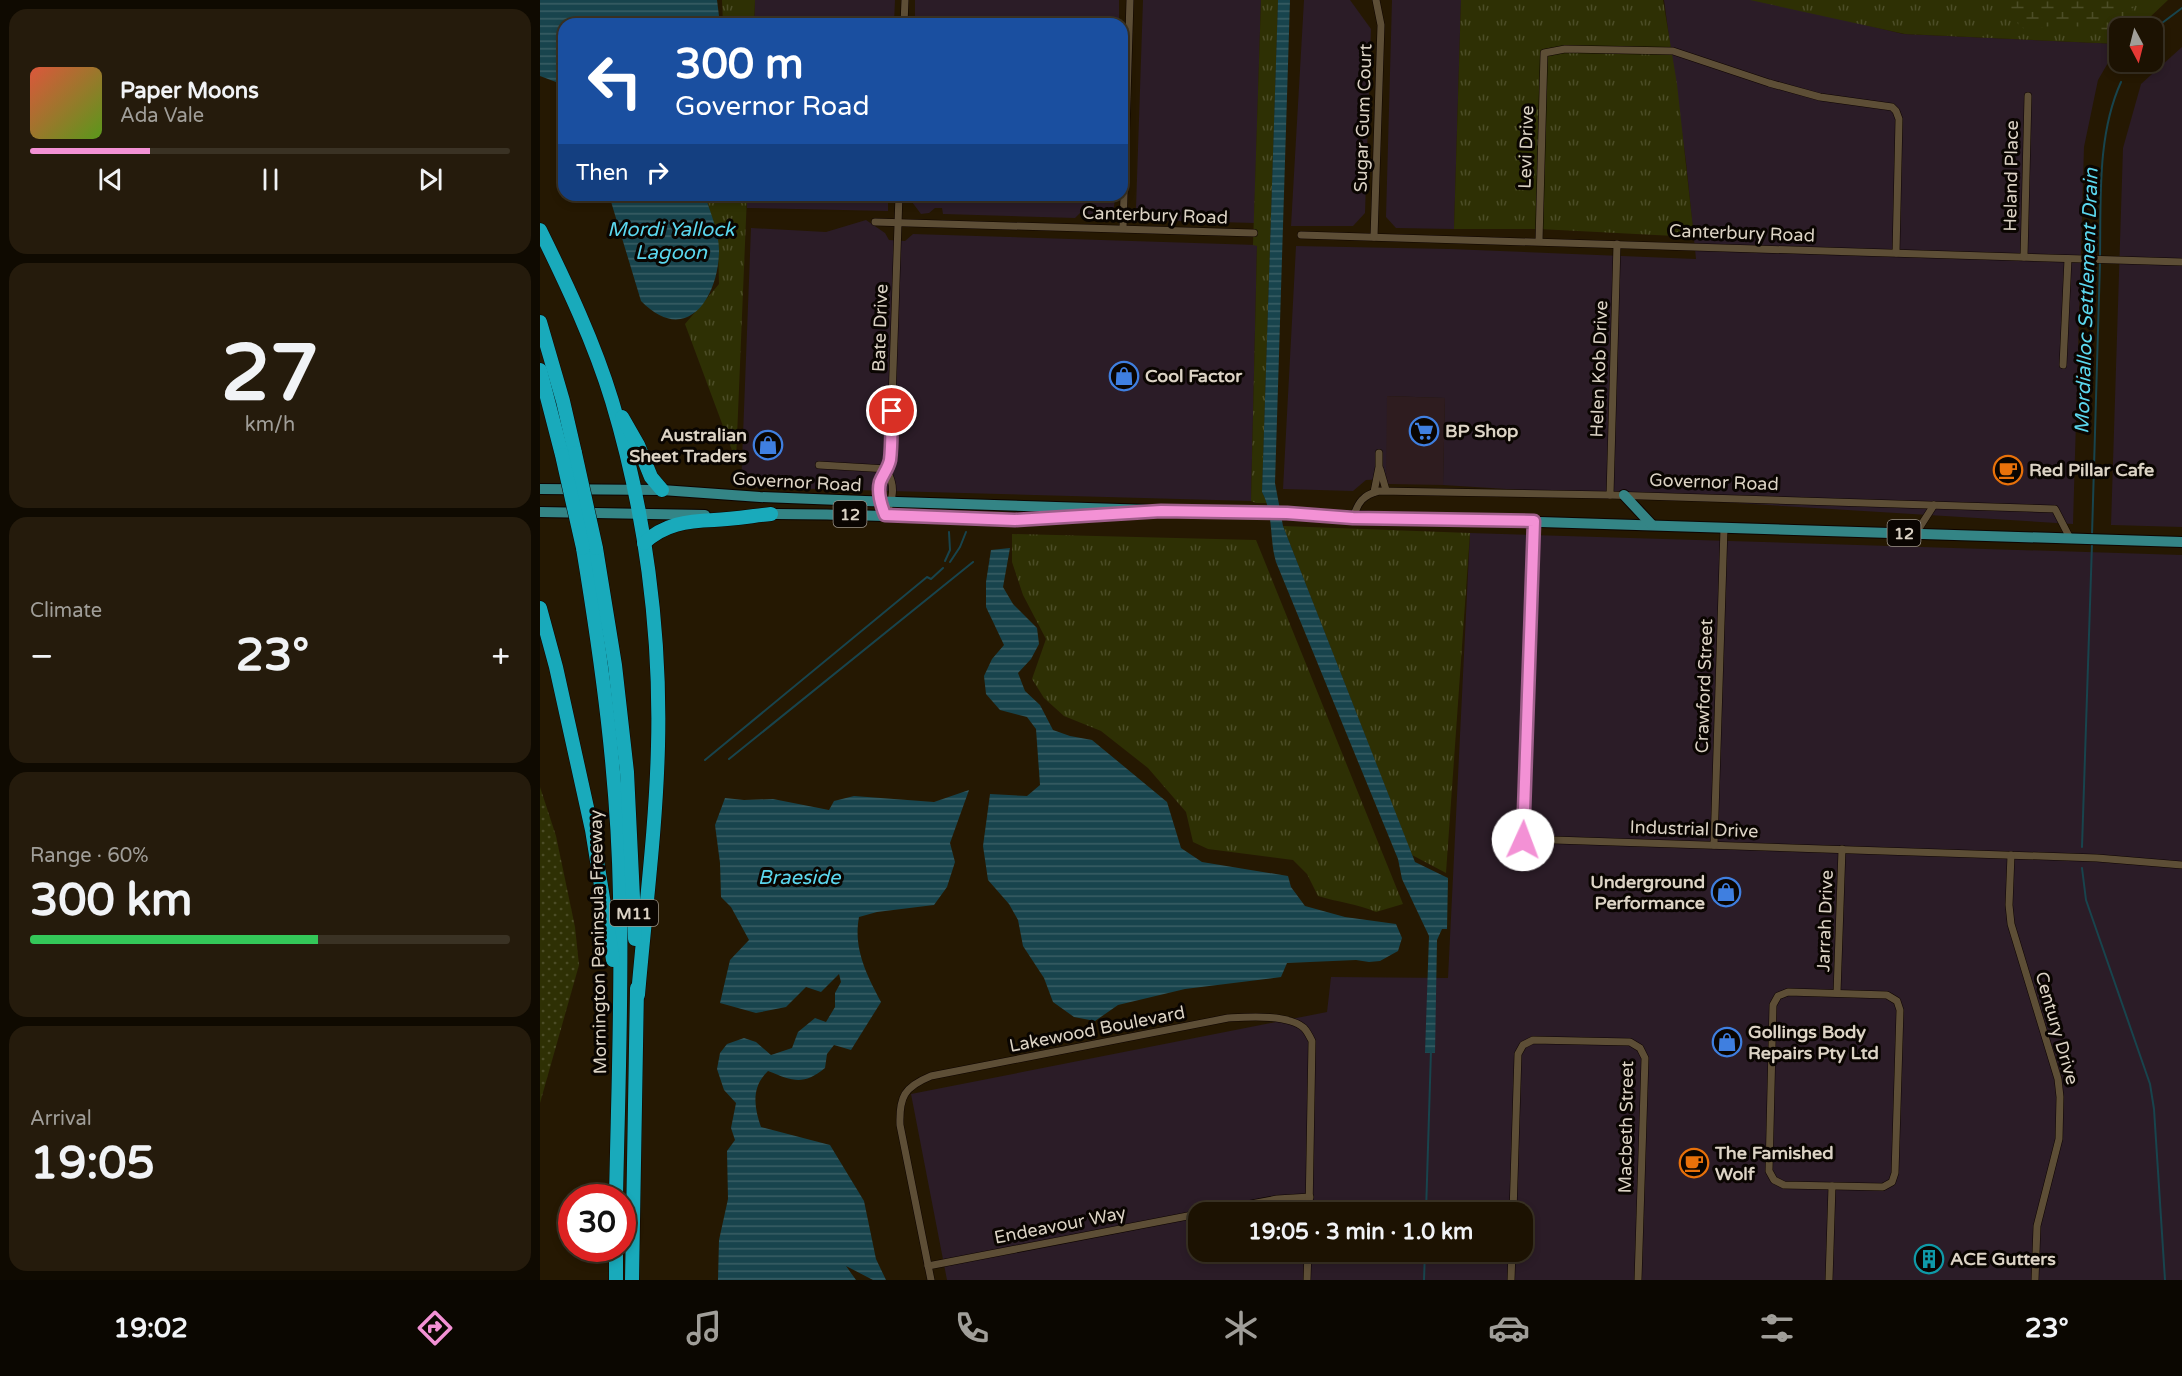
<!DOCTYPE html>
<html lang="en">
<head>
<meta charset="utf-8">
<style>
  :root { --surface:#1c1202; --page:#251b0c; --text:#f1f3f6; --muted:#a09e99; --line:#3a3224; --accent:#f391d5 }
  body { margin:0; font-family:"Varela Round",sans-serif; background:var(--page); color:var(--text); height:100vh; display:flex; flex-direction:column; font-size:22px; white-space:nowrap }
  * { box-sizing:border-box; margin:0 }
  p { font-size:20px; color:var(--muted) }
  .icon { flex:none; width:33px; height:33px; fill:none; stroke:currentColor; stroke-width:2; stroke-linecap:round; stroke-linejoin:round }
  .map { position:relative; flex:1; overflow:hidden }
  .sheet { display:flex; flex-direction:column; gap:9px; padding:9px; background:#0f0a01; width:540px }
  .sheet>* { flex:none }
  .guide { position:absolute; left:18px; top:18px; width:570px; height:183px; border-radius:18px; box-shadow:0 3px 9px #0003,0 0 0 2px var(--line); background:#1a4fa0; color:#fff; overflow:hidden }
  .needle { width:39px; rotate:173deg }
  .fabs { position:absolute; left:1569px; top:18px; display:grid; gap:12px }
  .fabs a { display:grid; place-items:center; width:54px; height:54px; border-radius:12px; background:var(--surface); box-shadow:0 3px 9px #0003,0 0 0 2px var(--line); font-size:30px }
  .speed { position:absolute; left:18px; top:1184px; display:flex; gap:12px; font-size:30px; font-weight:700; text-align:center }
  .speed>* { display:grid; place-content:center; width:78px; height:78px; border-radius:50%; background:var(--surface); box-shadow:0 3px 9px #0003,0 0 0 2px var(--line); line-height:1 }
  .speed .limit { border:9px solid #d22; background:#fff; color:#111 }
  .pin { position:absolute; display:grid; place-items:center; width:51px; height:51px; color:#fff; margin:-26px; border:3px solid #fff; border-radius:50%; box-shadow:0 2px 6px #0007 }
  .me { position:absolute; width:66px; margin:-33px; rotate:2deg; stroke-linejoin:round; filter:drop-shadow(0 0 4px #0008) }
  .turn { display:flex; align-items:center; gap:21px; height:126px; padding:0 18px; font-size:27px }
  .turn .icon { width:78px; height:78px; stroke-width:2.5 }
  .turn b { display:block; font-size:42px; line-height:51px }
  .then { display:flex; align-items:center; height:57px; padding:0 18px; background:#0003; gap:12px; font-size:22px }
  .big { font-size:45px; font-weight:700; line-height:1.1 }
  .sheet .card { flex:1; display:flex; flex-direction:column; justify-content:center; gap:9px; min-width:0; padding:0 21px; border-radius:18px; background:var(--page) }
  .sheet .dial { align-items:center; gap:0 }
  .dial b { font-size:78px; line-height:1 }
  .song { display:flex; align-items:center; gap:18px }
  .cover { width:72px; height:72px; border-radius:9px; background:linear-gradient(135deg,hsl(10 70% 55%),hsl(90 70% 35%)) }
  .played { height:6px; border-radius:3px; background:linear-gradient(90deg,var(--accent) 25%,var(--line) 25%) }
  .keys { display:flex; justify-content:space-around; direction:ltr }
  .heat { display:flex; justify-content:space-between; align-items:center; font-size:33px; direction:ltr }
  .charge { height:9px; border-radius:4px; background:linear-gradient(90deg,#34c759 60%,var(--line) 0) }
  .trip { position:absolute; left:648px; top:1202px; width:345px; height:60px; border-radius:18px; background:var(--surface); box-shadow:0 3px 9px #0003,0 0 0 2px var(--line); font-weight:700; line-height:60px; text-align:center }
  .tabs { display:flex; height:96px; justify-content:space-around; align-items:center; background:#0b0701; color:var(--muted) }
  .tabs .icon { width:42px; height:42px }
  .tabs .selected { color:var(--accent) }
  .tabs b { font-size:27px; color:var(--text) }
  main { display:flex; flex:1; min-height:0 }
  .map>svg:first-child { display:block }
  .commercial { fill:#2e1c1f }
  .industrial { fill:#2b1c27; fill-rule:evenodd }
  .grass { fill:url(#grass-tufts) }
  .wetland { fill:url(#wetland-marsh) }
  .park { fill:url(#park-dots) }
  .water { fill:url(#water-rules) }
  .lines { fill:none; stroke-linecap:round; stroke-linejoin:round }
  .stream { stroke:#18444d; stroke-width:2 }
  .minor-casing { stroke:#0e0400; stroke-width:8 }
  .primary-casing { stroke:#0e0400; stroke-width:12 }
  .motorway-casing { stroke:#0e0400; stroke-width:15 }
  .minor { stroke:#5d4e36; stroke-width:7 }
  .primary { stroke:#348586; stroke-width:10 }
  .motorway { stroke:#19aabb; stroke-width:14 }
  .motorway-bridge-casing { stroke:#0e0400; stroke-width:15; stroke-linecap:butt }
  .motorway-bridge { stroke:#19aabb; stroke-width:14 }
  .route-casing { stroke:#9e5e8a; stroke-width:15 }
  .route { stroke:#f391d5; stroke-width:10 }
  .labels { text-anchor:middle; stroke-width:6; stroke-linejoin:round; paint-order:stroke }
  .shield { fill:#0a0501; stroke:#9d958a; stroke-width:1.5 }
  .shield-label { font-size:16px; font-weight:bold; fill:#dcd3c5 }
  .street-label { font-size:18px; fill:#dcd3c5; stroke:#0a0501 }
  .poi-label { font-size:18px; font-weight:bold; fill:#dcd3c5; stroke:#0a0501; text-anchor:start }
  .water-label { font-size:20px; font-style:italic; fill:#5bd7ee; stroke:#0a0501 }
</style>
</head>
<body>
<main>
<section class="sheet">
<div class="card">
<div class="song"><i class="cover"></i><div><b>Paper Moons</b><p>Ada Vale</p></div></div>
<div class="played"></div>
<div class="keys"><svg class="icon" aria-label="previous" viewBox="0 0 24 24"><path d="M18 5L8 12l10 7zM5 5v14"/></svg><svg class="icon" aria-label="pause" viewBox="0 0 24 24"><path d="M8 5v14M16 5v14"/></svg><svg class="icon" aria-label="next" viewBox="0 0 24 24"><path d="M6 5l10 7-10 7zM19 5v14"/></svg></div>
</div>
<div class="card dial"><b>27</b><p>km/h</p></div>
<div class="card"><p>Climate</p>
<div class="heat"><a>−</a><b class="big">23°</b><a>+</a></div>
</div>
<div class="card"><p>Range · 60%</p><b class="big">300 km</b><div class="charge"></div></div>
<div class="card"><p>Arrival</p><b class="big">19:05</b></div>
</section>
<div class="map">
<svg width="1642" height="1280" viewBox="0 0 1642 1280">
  <defs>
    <pattern id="grass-tufts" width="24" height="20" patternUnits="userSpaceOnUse" patternTransform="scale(1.5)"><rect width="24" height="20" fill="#2e3004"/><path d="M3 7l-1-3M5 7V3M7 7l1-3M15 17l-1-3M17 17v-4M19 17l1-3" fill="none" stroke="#4c4d27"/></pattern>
    <pattern id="wetland-marsh" width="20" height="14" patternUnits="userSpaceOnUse" patternTransform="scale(1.5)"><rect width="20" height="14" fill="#2e3004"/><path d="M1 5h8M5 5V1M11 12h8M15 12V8" fill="none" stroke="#4c4d27"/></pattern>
    <pattern id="park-dots" width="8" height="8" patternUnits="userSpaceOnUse" patternTransform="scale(1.5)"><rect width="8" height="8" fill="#2e3004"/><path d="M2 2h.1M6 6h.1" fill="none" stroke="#4c4d27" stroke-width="1.8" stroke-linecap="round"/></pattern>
    <pattern id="water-rules" width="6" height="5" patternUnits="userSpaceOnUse" patternTransform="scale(1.5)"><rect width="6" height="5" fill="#18444d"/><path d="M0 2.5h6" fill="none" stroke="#395e65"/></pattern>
  </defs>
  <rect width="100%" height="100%" fill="#251802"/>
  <path class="commercial" d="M846,396L905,398L903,485L848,484L846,479Z"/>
  <g class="industrial">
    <path d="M215,0H355L354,24H214Z"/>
    <rect x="375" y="0" width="204" height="24"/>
    <path d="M603,0H721L714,223L606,220L596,208Z"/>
    <path d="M764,0H810L831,29L825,213L813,226H751Z"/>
    <path d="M852,0H921L914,229L856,228L846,217Z"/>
    <path d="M1124,0H1224L1363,34L1579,44L1558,80L1544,147L1533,524L903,485L905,398L847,396L846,479L826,480L813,491L743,489L756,246L910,249L1156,259L1146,162Z"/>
    <path d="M1642,47V527L1571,525L1583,148L1601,84Z"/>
    <path d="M207,195H348V211L207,208Z"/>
    <path d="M372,195H575L574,208L563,220L550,219L547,213H540L535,218L403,214L402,208H395L389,213L381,214L372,202Z"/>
    <path d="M326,220L345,233L349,240L365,241L373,234L717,245L711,501L201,487L211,228L286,232Z"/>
    <path d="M930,533L1642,555V1280H407L371,1094L787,1012L791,977L908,978ZM658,1212H982V1251H658Z"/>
  </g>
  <g class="grass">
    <path d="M182,0H215L214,24H183Z"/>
    <path d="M721,0H738L722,492L727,503H716L711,501L717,246L713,245Z"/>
    <path d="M921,0H1123L1137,84L1154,237L999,229H914Z"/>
    <path d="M1210,0H1628L1608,19L1607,28H1580L1579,44L1365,34Z"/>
    <path d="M166,195H207L196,461L145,324L179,284L178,246Z"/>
    <path d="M743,526L930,533L906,873L872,855Z"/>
    <path d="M472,534L716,540L863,904L836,912C818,904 797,902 778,896L767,874L753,860L668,849L653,842L646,812L608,768L561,731L524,716L504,698L492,679L506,639L483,595L472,562Z"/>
  </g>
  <path class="wetland" d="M1466,0H1596C1592,15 1584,23 1571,32C1545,26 1513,22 1487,31L1478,24Z"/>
  <path class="park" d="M0,787L16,836L35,927L39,965L0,1103Z"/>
  <g class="water">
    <path d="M0,0H177L180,24H24V85L0,76Z"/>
    <path d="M738,0H750L735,483L743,526L875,862L908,878L907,929H902L897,940L895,1053H885L889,936L862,879L858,859L736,562C729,538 734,515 722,492Z"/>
    <path d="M69,195H165C170,212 179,232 179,250C179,298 146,347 101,301Z"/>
    <path d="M470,548L463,587L473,604L497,628L499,644L491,659L478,673L485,691L500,705L513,730L530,736L552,740L627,802L641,848L662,862L748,876L751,887L765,906L805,917L856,924L862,938L858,951L840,961L829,962L816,960L747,963L741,977L645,989L578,1005L555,1021L534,1017L513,1002L504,978L483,946L478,920L469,904L448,880L443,846L450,794L487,796L500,785L496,729L487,717L460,710L446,694L444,676L452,659L464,645L446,607V582L451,550Z"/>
    <path d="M429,790L410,843L415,862L407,887L394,905L337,912L319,917C313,949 327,975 341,1002L311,1050L294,1045L287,1054L285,1068C263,1086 253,1081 228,1071C211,1087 214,1107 221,1127L290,1145L324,1201L336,1259L346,1280H333L306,1266L316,1280H178L179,1240L188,1199L187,1151L195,1140L191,1128L196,1103L184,1090L177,1069L180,1053L187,1044L204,1038L216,1042L231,1055L252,1048L258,1032L275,1018L286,1022L295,1007V993L301,982L299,974L281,992L266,987L246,1007L216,1013L180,1003L190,960L209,940L191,907L181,897L180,863L175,825L185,798L204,800L233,799L289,810L294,801L314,796L394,802Z"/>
  </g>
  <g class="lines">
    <g class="stream">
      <path d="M1612,34L1618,26L1642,8"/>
      <path d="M1560,257C1561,199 1557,135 1581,82"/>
      <path d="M1552,535L1560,262"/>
      <path d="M405,561L410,550L409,532"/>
      <path d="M410,562L420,547L426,532"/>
      <path d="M189,759L433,562"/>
      <path d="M165,760L387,577L391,579L403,568"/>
      <path d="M1542,847L1552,544"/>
      <path d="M1542,868L1546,900L1610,1084L1614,1109L1625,1280"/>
      <path d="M886,1212L891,1050"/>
      <path d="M884,1280L885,1251"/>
    </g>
    <g class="minor-casing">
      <g id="minor">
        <path d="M364,24L365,0"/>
        <path d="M335,222L714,233"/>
        <path d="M583,228L590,0"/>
        <path d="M761,235L1642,262"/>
        <path d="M834,237L841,25L836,0"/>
        <path d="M999,241L1004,53L1025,49L1133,51L1229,83L1280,97L1352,107L1356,111L1359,119L1356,253"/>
        <path d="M1484,257L1488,96"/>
        <path d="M1523,365L1528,259"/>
        <path d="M279,465L348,469"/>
        <path d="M840,469L846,490"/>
        <path d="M834,492L839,467V453"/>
        <path d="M1070,495L1077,244"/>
        <path d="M345,515L340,502V481L347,471L350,458L359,195"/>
        <path d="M345,515C353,500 356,486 347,471"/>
        <path d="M813,518C818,502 823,495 839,491L1070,495L1515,509L1530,538"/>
        <path d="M994,521L983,839L1557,858L1642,865"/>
        <path d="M1376,533L1394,505"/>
        <path d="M1174,845L1184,528"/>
        <path d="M1471,855L1469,905L1471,924L1518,1079L1520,1097L1519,1139L1497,1226L1495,1280"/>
        <path d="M1248,992L1347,995L1357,1001L1360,1010L1355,1173L1352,1182L1343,1187L1244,1185L1234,1180L1229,1171L1233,1005L1238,996Z"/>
        <path d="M1297,993L1302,849"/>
        <path d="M668,1212L737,1199L770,1197"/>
        <path d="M973,1212L978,1054L983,1045L993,1040L1090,1042L1100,1048L1105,1058L1098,1280"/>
        <path d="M388,1266L658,1214"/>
        <path d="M391,1280L360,1125C359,1097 364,1087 391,1076L688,1018C708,1017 748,1014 764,1028C767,1031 770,1037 772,1041L769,1212"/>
        <path d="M767,1280L768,1251"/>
        <path d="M971,1280L972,1251"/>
        <path d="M1289,1280L1292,1186"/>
      </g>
    </g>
    <g class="primary-casing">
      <g id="primary">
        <path d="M0,489L122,490L220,497L325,501L1642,542"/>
        <path d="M1084,495L1112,525"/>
        <path d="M0,512L165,515"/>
        <path d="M225,514C339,513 453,524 566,515"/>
      </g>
    </g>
    <g class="motorway-casing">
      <g id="motorway">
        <path d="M0,230C27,285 54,342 72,401C105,510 121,632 118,746C116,829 105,912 98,995"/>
        <path d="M0,322L23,401L35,453"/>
        <path d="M0,370L22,455"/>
        <path d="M82,417L98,445L111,477L122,490"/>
        <path d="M104,543C124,524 147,521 174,520C193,519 212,516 231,514"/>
        <path d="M43,548C62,663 78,779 80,896C82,997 78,1097 76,1197"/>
        <path d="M56,548L75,665L87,772L95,939"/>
        <path d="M0,608L16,667L52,830L73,960"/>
        <path d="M76,1248V1280"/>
        <path d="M92,1280L97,988"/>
      </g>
    </g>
    <use href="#minor" class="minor"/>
    <use href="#primary" class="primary"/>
    <use href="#motorway" class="motorway"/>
    <g class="motorway-bridge-casing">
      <g id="motorway-bridge">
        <path d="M35,453L56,548"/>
        <path d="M22,455L43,548"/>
      </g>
    </g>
    <use href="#motorway-bridge" class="motorway-bridge"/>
  </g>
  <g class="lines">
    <g class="route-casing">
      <path id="route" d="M352,411C351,427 352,444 350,460C348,469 343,474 340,482C337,493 341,505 345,515L475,520L621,511L747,513L813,518L994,521L983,840"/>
    </g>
    <use href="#route" class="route"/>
  </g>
  <defs>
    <g id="shop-ring" transform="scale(1.5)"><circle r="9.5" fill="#0a0501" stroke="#3f7fe0" stroke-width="1.5"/><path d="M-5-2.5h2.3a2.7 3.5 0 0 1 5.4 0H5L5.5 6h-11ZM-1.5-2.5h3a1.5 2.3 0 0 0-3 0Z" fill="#3f7fe0"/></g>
    <g id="supermarket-ring" transform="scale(1.5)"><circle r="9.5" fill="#0a0501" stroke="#3f7fe0" stroke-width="1.5"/><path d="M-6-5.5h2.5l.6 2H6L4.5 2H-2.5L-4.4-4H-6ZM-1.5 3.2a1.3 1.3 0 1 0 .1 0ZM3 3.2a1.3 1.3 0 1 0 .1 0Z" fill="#3f7fe0"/></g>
    <g id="cafe-ring" transform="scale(1.5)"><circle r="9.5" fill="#0a0501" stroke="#e8710a" stroke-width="1.5"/><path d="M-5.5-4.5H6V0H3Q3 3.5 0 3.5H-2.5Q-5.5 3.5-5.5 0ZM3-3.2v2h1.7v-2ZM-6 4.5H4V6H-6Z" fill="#e8710a"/></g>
    <g id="building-ring" transform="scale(1.5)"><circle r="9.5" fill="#0a0501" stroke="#0f9aa8" stroke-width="1.5"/><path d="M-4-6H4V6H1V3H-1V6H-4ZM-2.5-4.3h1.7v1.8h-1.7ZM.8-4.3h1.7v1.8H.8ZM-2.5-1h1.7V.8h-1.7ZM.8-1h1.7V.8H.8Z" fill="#0f9aa8"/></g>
  </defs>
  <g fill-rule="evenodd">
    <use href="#shop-ring" x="584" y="376"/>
    <use href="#supermarket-ring" x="884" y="431"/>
    <use href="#shop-ring" x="228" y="445"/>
    <use href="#cafe-ring" x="1468" y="470"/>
    <use href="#shop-ring" x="1186" y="892"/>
    <use href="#shop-ring" x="1187" y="1042"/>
    <use href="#cafe-ring" x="1154" y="1163"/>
    <use href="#building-ring" x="1389" y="1259"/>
  </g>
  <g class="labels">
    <g class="shield">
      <rect x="293.5" y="501" width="33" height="26" rx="4.5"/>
      <rect x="1347.5" y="520" width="33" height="26" rx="4.5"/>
      <rect x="70" y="900" width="48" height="26" rx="4.5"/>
    </g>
    <g class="shield-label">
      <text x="310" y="520">12</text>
      <text x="1364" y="539">12</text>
      <text x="94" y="919">M11</text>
    </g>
    <g class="street-label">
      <text transform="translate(823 118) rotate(-88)" y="6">Sugar Gum Court</text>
      <text transform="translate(986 147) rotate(-88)" y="6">Levi Drive</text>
      <text transform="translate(1471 176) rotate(-89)" y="6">Heland Place</text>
      <text transform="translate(615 215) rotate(2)" y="6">Canterbury Road</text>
      <text transform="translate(1202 233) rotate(2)" y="6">Canterbury Road</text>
      <text transform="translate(340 328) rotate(-88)" y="6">Bate Drive</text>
      <text transform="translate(1059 369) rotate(-88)" y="6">Helen Kob Drive</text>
      <text transform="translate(257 482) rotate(3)" y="6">Governor Road</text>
      <text transform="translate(1174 482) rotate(2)" y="6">Governor Road</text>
      <text transform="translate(1164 686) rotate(-88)" y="6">Crawford Street</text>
      <text transform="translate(1154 829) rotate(2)" y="6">Industrial Drive</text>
      <text transform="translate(1285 921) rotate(-88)" y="6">Jarrah Drive</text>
      <text transform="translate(58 942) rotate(-91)" y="6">Mornington Peninsula Freeway</text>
      <text transform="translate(1517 1028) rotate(74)" y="6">Century Drive</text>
      <text transform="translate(557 1029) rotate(-11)" y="6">Lakewood Boulevard</text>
      <text transform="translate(1086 1127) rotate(-89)" y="6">Macbeth Street</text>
      <text transform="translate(520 1225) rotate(-11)" y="6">Endeavour Way</text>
    </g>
    <g class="poi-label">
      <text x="605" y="382">Cool Factor</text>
      <text x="905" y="437">BP Shop</text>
      <text x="207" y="441" text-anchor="end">Australian<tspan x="207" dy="21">Sheet Traders</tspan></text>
      <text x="1489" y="476">Red Pillar Cafe</text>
      <text x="1165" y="888" text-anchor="end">Underground<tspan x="1165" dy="21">Performance</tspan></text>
      <text x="1208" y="1038">Gollings Body<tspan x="1208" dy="21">Repairs Pty Ltd</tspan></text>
      <text x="1175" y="1159">The Famished<tspan x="1175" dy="21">Wolf</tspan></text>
      <text x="1410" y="1265">ACE Gutters</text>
    </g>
    <g class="water-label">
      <text x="131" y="236">Mordi Yallock<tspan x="131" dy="23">Lagoon</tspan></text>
      <text transform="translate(1546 301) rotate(-88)" y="7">Mordialloc Settlement Drain</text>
      <text x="259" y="884">Braeside</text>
    </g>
  </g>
</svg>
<div class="fabs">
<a><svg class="needle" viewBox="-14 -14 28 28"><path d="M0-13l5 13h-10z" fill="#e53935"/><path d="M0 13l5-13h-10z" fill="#a09e99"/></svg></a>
</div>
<div class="speed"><div class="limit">30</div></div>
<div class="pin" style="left:352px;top:411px;background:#d93025"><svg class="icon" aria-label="arrive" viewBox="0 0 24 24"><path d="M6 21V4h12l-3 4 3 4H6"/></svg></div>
<svg class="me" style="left:983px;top:840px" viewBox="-20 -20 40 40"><circle r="19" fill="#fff"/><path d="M0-13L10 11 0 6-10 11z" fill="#f391d5"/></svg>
<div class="trip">19:05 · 3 min · 1.0 km</div>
<div class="guide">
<div class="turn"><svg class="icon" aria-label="left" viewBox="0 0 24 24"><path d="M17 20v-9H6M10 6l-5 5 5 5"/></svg><div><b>300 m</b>Governor Road</div></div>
<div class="then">Then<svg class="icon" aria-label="right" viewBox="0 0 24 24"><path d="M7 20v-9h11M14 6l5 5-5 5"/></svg></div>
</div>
</div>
</main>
<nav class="tabs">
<b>19:02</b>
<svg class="icon selected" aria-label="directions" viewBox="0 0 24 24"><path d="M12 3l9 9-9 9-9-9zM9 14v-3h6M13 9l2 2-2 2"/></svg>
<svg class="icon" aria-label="music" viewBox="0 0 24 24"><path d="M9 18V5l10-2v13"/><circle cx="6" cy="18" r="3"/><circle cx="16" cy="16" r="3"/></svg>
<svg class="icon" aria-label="phone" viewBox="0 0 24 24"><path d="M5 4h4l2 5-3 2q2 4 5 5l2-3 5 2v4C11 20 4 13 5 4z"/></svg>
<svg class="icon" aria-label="climate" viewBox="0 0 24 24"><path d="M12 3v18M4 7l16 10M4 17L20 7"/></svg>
<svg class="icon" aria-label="car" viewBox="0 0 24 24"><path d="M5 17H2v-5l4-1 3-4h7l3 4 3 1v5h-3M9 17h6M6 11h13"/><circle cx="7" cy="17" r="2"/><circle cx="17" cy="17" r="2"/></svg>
<svg class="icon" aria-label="filters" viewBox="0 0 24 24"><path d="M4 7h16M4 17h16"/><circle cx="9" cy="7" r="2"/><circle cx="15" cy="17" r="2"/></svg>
<b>23°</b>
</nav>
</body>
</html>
